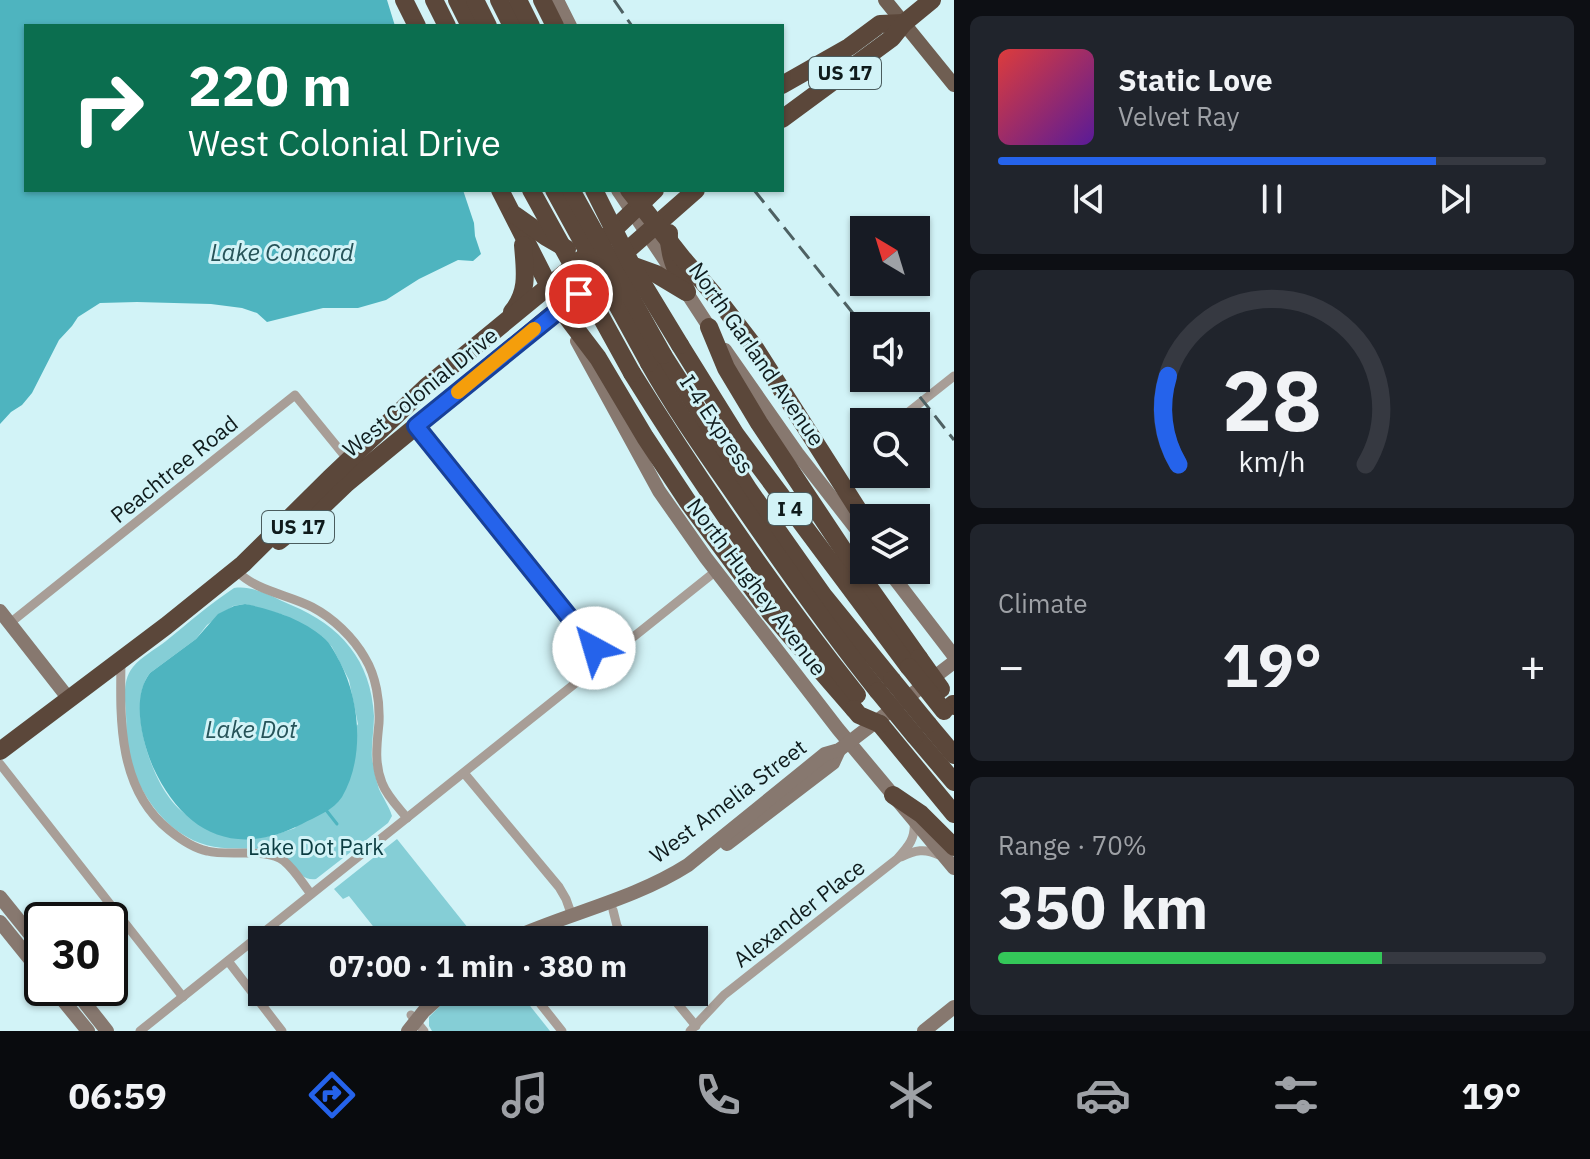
<!DOCTYPE html>
<html lang="en">
<head>
<meta charset="utf-8">
<style>
  :root { --surface:#171b24; --page:#20242c; --text:#f1f3f6; --muted:#9ea1a6; --line:#363941; --accent:#2563eb }
  body { margin:0; font-family:"IBM Plex Sans",sans-serif; background:var(--page); color:var(--text); height:100vh; display:flex; flex-direction:column; font-size:30px; white-space:nowrap }
  * { box-sizing:border-box; margin:0 }
  p { font-size:26px; color:var(--muted) }
  .icon { flex:none; width:44px; height:44px; fill:none; stroke:currentColor; stroke-width:2; stroke-linecap:round; stroke-linejoin:round }
  .map { position:relative; flex:1; overflow:hidden }
  .sheet { display:flex; flex-direction:column; gap:16px; padding:16px; background:#0d0f14; width:636px }
  .sheet>* { flex:none }
  .hud { position:absolute; left:24px; top:24px; width:760px; height:168px; border-radius:0px; box-shadow:0 2px 6px #0004; background:#0b6e4f; color:#fff; overflow:hidden }
  .needle { width:52px; rotate:322deg }
  .fabs { position:absolute; left:850px; top:216px; display:grid; gap:16px }
  .fabs a { display:grid; place-items:center; width:80px; height:80px; border-radius:0px; background:var(--surface); box-shadow:0 2px 6px #0004; font-size:40px }
  .speed { position:absolute; left:24px; top:902px; display:flex; gap:16px; font-size:40px; font-weight:700; text-align:center }
  .speed>* { display:grid; place-content:center; width:104px; height:104px; border-radius:50%; background:var(--surface); box-shadow:0 2px 6px #0004; line-height:1 }
  .speed .limit { border:4px solid #111; border-radius:12px; background:#fff; color:#111 }
  .pin { position:absolute; display:grid; place-items:center; width:68px; height:68px; color:#fff; margin:-34px; border:4px solid #fff; border-radius:50%; box-shadow:0 2px 8px #0007 }
  .me { position:absolute; width:88px; margin:-44px; rotate:321deg; stroke-linejoin:round; filter:drop-shadow(0 0 6px #0008) }
  .turn { display:flex; align-items:center; gap:28px; height:168px; padding:0 32px; font-size:36px }
  .turn .icon { width:104px; height:104px; stroke-width:2.5 }
  .turn b { display:block; font-size:56px; line-height:68px }
  .big { font-size:60px; font-weight:700; line-height:1.1 }
  .sheet .widget { flex:1; display:flex; flex-direction:column; justify-content:center; gap:12px; min-width:0; padding:0 28px; border-radius:12px; background:var(--page) }
  .sheet .dial { align-items:center; gap:0 }
  .dial svg { height:208px; overflow:visible; fill:none; stroke:var(--line); stroke-width:7; stroke-linecap:round; text-anchor:middle }
  .dial text { fill:var(--text); stroke:none }
  .song { display:flex; align-items:center; gap:24px }
  .cover { width:96px; height:96px; border-radius:12px; background:linear-gradient(135deg,hsl(0 70% 55%),hsl(270 70% 35%)) }
  .played { height:8px; border-radius:4px; background:linear-gradient(90deg,var(--accent) 80%,var(--line) 80%) }
  .keys { display:flex; justify-content:space-around; direction:ltr }
  .heat { display:flex; justify-content:space-between; align-items:center; font-size:44px; direction:ltr }
  .charge { height:12px; border-radius:6px; background:linear-gradient(90deg,#34c759 70%,var(--line) 0) }
  .trip { position:absolute; left:248px; top:926px; width:460px; height:80px; border-radius:0px; background:var(--surface); box-shadow:0 2px 6px #0004; font-weight:700; line-height:80px; text-align:center }
  .menu { display:flex; height:128px; justify-content:space-around; align-items:center; background:#090b0e; color:var(--muted) }
  .menu .icon { width:56px; height:56px }
  .menu .on { color:var(--accent) }
  .menu b { font-size:36px; color:var(--text) }
  main { display:flex; flex:1; min-height:0 }
  .map>svg:first-child { display:block }
  .green { fill:#85ced6; fill-rule:evenodd }
  .water { fill:#4eb4bf }
  .lines { fill:none; stroke-linecap:round; stroke-linejoin:round }
  .stream { stroke:#4eb4bf; stroke-width:3 }
  .street { stroke:#a89e97; stroke-width:9 }
  .secondary { stroke:#87786f; stroke-width:14 }
  .primary { stroke:#6f5e52; stroke-width:14 }
  .highway { stroke:#5b473a; stroke-width:18 }
  .rail { stroke:#4e6163; stroke-width:3; stroke-dasharray:16 8; stroke-linecap:butt }
  .highway-bridge { stroke:#5b473a; stroke-width:18 }
  .route-casing { stroke:#184099; stroke-width:20 }
  .route { stroke:#2563eb; stroke-width:14 }
  .slow { stroke:#f59e0b; stroke-width:14 }
  .labels { text-anchor:middle; stroke-width:6; stroke-linejoin:round; paint-order:stroke }
  .shield { fill:#d2f3f7; stroke:#4a5c5e; stroke-width:2 }
  .shield-label { font-size:20px; font-weight:bold; fill:#0f1b1c }
  .street-label { font-size:22px; fill:#0f1b1c; stroke:#d2f3f7 }
  .park-label { font-size:22px; fill:#0b3c41; stroke:#d2f3f7 }
  .water-label { font-size:24px; font-style:italic; fill:#275459; stroke:#d2f3f7 }
</style>
</head>
<body>
<main>
<div class="map">
<svg width="954" height="1031" viewBox="0 0 954 1031">
  <rect width="100%" height="100%" fill="#d2f3f7"/>
  <g class="green">
    <path d="M234,588C254,585 273,597 291,605C341,626 371,660 374,716C374,730 371,745 372,759C374,768 376,780 379,789C383,798 389,806 392,816L388,823L316,879C296,882 292,855 273,851C249,846 224,852 200,843C164,830 139,793 129,757C125,744 127,728 126,714C125,699 122,680 133,667C141,657 156,649 166,641C188,623 210,604 234,588ZM245,604L284,615L323,637L332,647L349,680L358,724L295,828C283,832 266,839 253,837C244,836 233,831 224,828C213,824 200,821 189,816C154,798 124,705 150,673L196,639L207,625L233,606Z"/>
    <path d="M397,839L476,938L474,940H384L349,896L343,899L334,889Z"/>
    <path d="M454,992H519L550,1031H432L429,1026V1017Z"/>
  </g>
  <g class="water">
    <path d="M0,0H387L395,26H26V190H463L474,223L475,236L481,254L473,261L458,260L419,279L386,300L358,308H323L267,322L257,313L242,308L211,304L137,302L100,303L78,317L72,326L59,340L32,393L22,405L11,412L0,424Z"/>
    <path d="M245,604C271,609 302,619 323,637C331,644 335,653 340,662C360,701 365,758 342,797C334,810 315,817 302,824C234,859 183,832 153,767C142,741 131,697 150,673L196,639L218,614L234,606Z"/>
  </g>
  <g class="lines">
    <path class="stream" d="M326,810L337,824"/>
    <g class="street">
      <path d="M896,422L954,376"/>
      <path d="M416,426L604,660"/>
      <path d="M856,452L864,446"/>
      <path d="M236,570C255,591 287,594 312,607C333,618 353,637 365,658C376,676 380,701 379,723C377,743 374,763 382,783C387,796 398,807 407,818"/>
      <path d="M10,623L295,395L348,460"/>
      <path d="M121,661C120,720 118,789 169,830C180,839 193,848 207,851C230,857 266,847 284,861C295,870 303,884 311,894"/>
      <path d="M0,764L183,997"/>
      <path d="M464,773L559,887L566,899L572,916"/>
      <path d="M901,857C915,850 925,848 939,855"/>
      <path d="M613,910L617,926L626,940"/>
      <path d="M228,961L282,1031"/>
      <path d="M531,992L562,1031"/>
      <path d="M668,992L696,1026"/>
      <path d="M411,1015L424,1031"/>
      <path d="M140,1031L716,571"/>
      <path d="M690,1031L724,995L897,859C909,846 916,838 914,820"/>
    </g>
    <g class="secondary">
      <path d="M557,0L570,26"/>
      <path d="M618,190L671,269"/>
      <path d="M683,287L713,333"/>
      <path d="M577,341L659,491L706,558L838,729L954,868"/>
      <path d="M725,350L797,453L864,539"/>
      <path d="M888,570L954,656"/>
      <path d="M0,611L69,699"/>
      <path d="M727,844L833,763L839,750"/>
      <path d="M0,897L42,949"/>
      <path d="M0,922L42,974"/>
      <path d="M509,940C568,913 633,900 688,865L825,754L839,750L954,662"/>
      <path d="M53,988L88,1031"/>
      <path d="M73,988L107,1031"/>
      <path d="M408,1031L424,1011L445,992"/>
      <path d="M924,1031L954,1007"/>
    </g>
    <path class="primary" d="M885,0L954,85"/>
    <g class="highway">
      <path d="M404,0L417,26"/>
      <path d="M434,0L447,26"/>
      <path d="M457,0L470,26"/>
      <path d="M475,0L488,26"/>
      <path d="M499,0L512,26"/>
      <path d="M518,0L531,26"/>
      <path d="M542,0L555,26"/>
      <path d="M782,85L849,47L880,24L904,23"/>
      <path d="M782,119L892,38L904,23L932,0"/>
      <path d="M500,190L560,308L598,358L645,437L688,502L769,611L854,709"/>
      <path d="M515,215L546,237L567,249"/>
      <path d="M669,233C668,256 677,272 687,292"/>
      <path d="M605,238L655,190"/>
      <path d="M684,260L716,297L753,345L864,519"/>
      <path d="M614,262L696,190"/>
      <path d="M623,262L656,274L686,292"/>
      <path d="M512,312C529,291 525,271 523,245"/>
      <path d="M709,327L726,368L759,423L854,566L919,658"/>
      <path d="M680,345L736,435L909,667"/>
      <path d="M663,355L749,490L823,595L892,680"/>
      <path d="M649,363C676,411 709,457 740,502C784,566 829,630 878,691"/>
      <path d="M632,373C701,484 775,592 857,695"/>
      <path d="M279,541L324,505L347,483L595,279"/>
      <path d="M890,570V573"/>
      <path d="M953,704L954,706"/>
      <path d="M880,724L954,814"/>
      <path d="M928,724L954,755"/>
      <path d="M915,736L954,782"/>
      <path d="M0,751L166,626L243,564L330,478L426,387L583,258"/>
      <path d="M893,795L921,814L954,847"/>
    </g>
    <g class="rail">
      <path d="M614,0L632,26"/>
      <path d="M754,190L864,327"/>
      <path d="M905,378L954,440"/>
    </g>
    <g class="highway-bridge">
      <path d="M531,190L632,373"/>
      <path d="M554,190L649,363"/>
      <path d="M571,190L663,355"/>
      <path d="M594,190L632,266L680,345"/>
      <path d="M629,190L684,260"/>
      <path d="M919,658L941,689"/>
      <path d="M909,667L944,711"/>
      <path d="M892,680L928,724"/>
      <path d="M878,691L915,736"/>
      <path d="M854,709L859,715L880,724"/>
    </g>
  </g>
  <g class="lines">
    <g class="route-casing">
      <path id="route" d="M579,294L416,426L594,648"/>
    </g>
    <use href="#route" class="route"/>
    <path class="slow" d="M458,392L534,329"/>
  </g>
  <g class="labels">
    <g class="shield">
      <rect x="809" y="57" width="72" height="32" rx="6"/>
      <rect x="768" y="493" width="44" height="32" rx="6"/>
      <rect x="262" y="511" width="72" height="32" rx="6"/>
    </g>
    <g class="shield-label">
      <text x="845" y="80">US 17</text>
      <text x="790" y="516">I 4</text>
      <text x="298" y="534">US 17</text>
    </g>
    <g class="street-label">
      <text transform="translate(757 354) rotate(55)" y="8">North Garland Avenue</text>
      <text transform="translate(420 392) rotate(-39)" y="8">West Colonial Drive</text>
      <text transform="translate(717 424) rotate(56)" y="8">I-4 Express</text>
      <text transform="translate(174 469) rotate(-39)" y="8">Peachtree Road</text>
      <text transform="translate(757 587) rotate(53)" y="8">North Hughey Avenue</text>
      <text transform="translate(728 801) rotate(-37)" y="8">West Amelia Street</text>
      <text transform="translate(799 913) rotate(-38)" y="8">Alexander Place</text>
    </g>
    <g class="park-label">
      <text x="316" y="855">Lake Dot Park</text>
    </g>
    <g class="water-label">
      <text x="282" y="261">Lake Concord</text>
      <text x="251" y="738">Lake Dot</text>
    </g>
  </g>
</svg>
<div class="fabs">
<a><svg class="needle" viewBox="-14 -14 28 28"><path d="M0-13l5 13h-10z" fill="#e53935"/><path d="M0 13l5-13h-10z" fill="#9ea1a6"/></svg></a>
<a><svg class="icon" aria-label="sound" viewBox="0 0 24 24"><path d="M4 9h4l5-4v14l-5-4H4zM17 9q2 3 0 6"/></svg></a>
<a><svg class="icon" aria-label="search" viewBox="0 0 24 24"><circle cx="10" cy="10" r="6"/><path d="M15 15l6 6"/></svg></a>
<a><svg class="icon" aria-label="layers" viewBox="0 0 24 24"><path d="M12 4l9 5-9 5-9-5zM3 14l9 5 9-5"/></svg></a>
</div>
<div class="speed"><div class="limit">30</div></div>
<div class="pin" style="left:579px;top:294px;background:#d93025"><svg class="icon" aria-label="arrive" viewBox="0 0 24 24"><path d="M6 21V4h12l-3 4 3 4H6"/></svg></div>
<svg class="me" style="left:594px;top:648px" viewBox="-20 -20 40 40"><circle r="19" fill="#fff"/><path d="M0-13L10 11 0 6-10 11z" fill="#2563eb"/></svg>
<div class="trip">07:00 · 1 min · 380 m</div>
<div class="hud">
<div class="turn"><svg class="icon" aria-label="right" viewBox="0 0 24 24"><path d="M7 20v-9h11M14 6l5 5-5 5"/></svg><div><b>220 m</b>West Colonial Drive</div></div>
</div>
</div>
<section class="sheet">
<div class="widget">
<div class="song"><i class="cover"></i><div><b>Static Love</b><p>Velvet Ray</p></div></div>
<div class="played"></div>
<div class="keys"><svg class="icon" aria-label="previous" viewBox="0 0 24 24"><path d="M18 5L8 12l10 7zM5 5v14"/></svg><svg class="icon" aria-label="pause" viewBox="0 0 24 24"><path d="M8 5v14M16 5v14"/></svg><svg class="icon" aria-label="next" viewBox="0 0 24 24"><path d="M6 5l10 7-10 7zM19 5v14"/></svg></div>
</div>
<div class="widget dial"><svg viewBox="0 0 100 80">
<path d="M14 69A42 42 0 1 1 86 69"/>
<path d="M14 69A42 42 0 0 1 10 35" stroke="#2563eb"/>
<text x="50" y="56" font-size="32" font-weight="700">28</text>
<text x="50" y="72" font-size="11">km/h</text>
</svg></div>
<div class="widget"><p>Climate</p>
<div class="heat"><a>−</a><b class="big">19°</b><a>+</a></div>
</div>
<div class="widget"><p>Range · 70%</p><b class="big">350 km</b><div class="charge"></div></div>
</section>
</main>
<nav class="menu">
<b>06:59</b>
<svg class="icon on" aria-label="directions" viewBox="0 0 24 24"><path d="M12 3l9 9-9 9-9-9zM9 14v-3h6M13 9l2 2-2 2"/></svg>
<svg class="icon" aria-label="music" viewBox="0 0 24 24"><path d="M9 18V5l10-2v13"/><circle cx="6" cy="18" r="3"/><circle cx="16" cy="16" r="3"/></svg>
<svg class="icon" aria-label="phone" viewBox="0 0 24 24"><path d="M5 4h4l2 5-3 2q2 4 5 5l2-3 5 2v4C11 20 4 13 5 4z"/></svg>
<svg class="icon" aria-label="climate" viewBox="0 0 24 24"><path d="M12 3v18M4 7l16 10M4 17L20 7"/></svg>
<svg class="icon" aria-label="car" viewBox="0 0 24 24"><path d="M5 17H2v-5l4-1 3-4h7l3 4 3 1v5h-3M9 17h6M6 11h13"/><circle cx="7" cy="17" r="2"/><circle cx="17" cy="17" r="2"/></svg>
<svg class="icon" aria-label="filters" viewBox="0 0 24 24"><path d="M4 7h16M4 17h16"/><circle cx="9" cy="7" r="2"/><circle cx="15" cy="17" r="2"/></svg>
<b>19°</b>
</nav>
</body>
</html>
